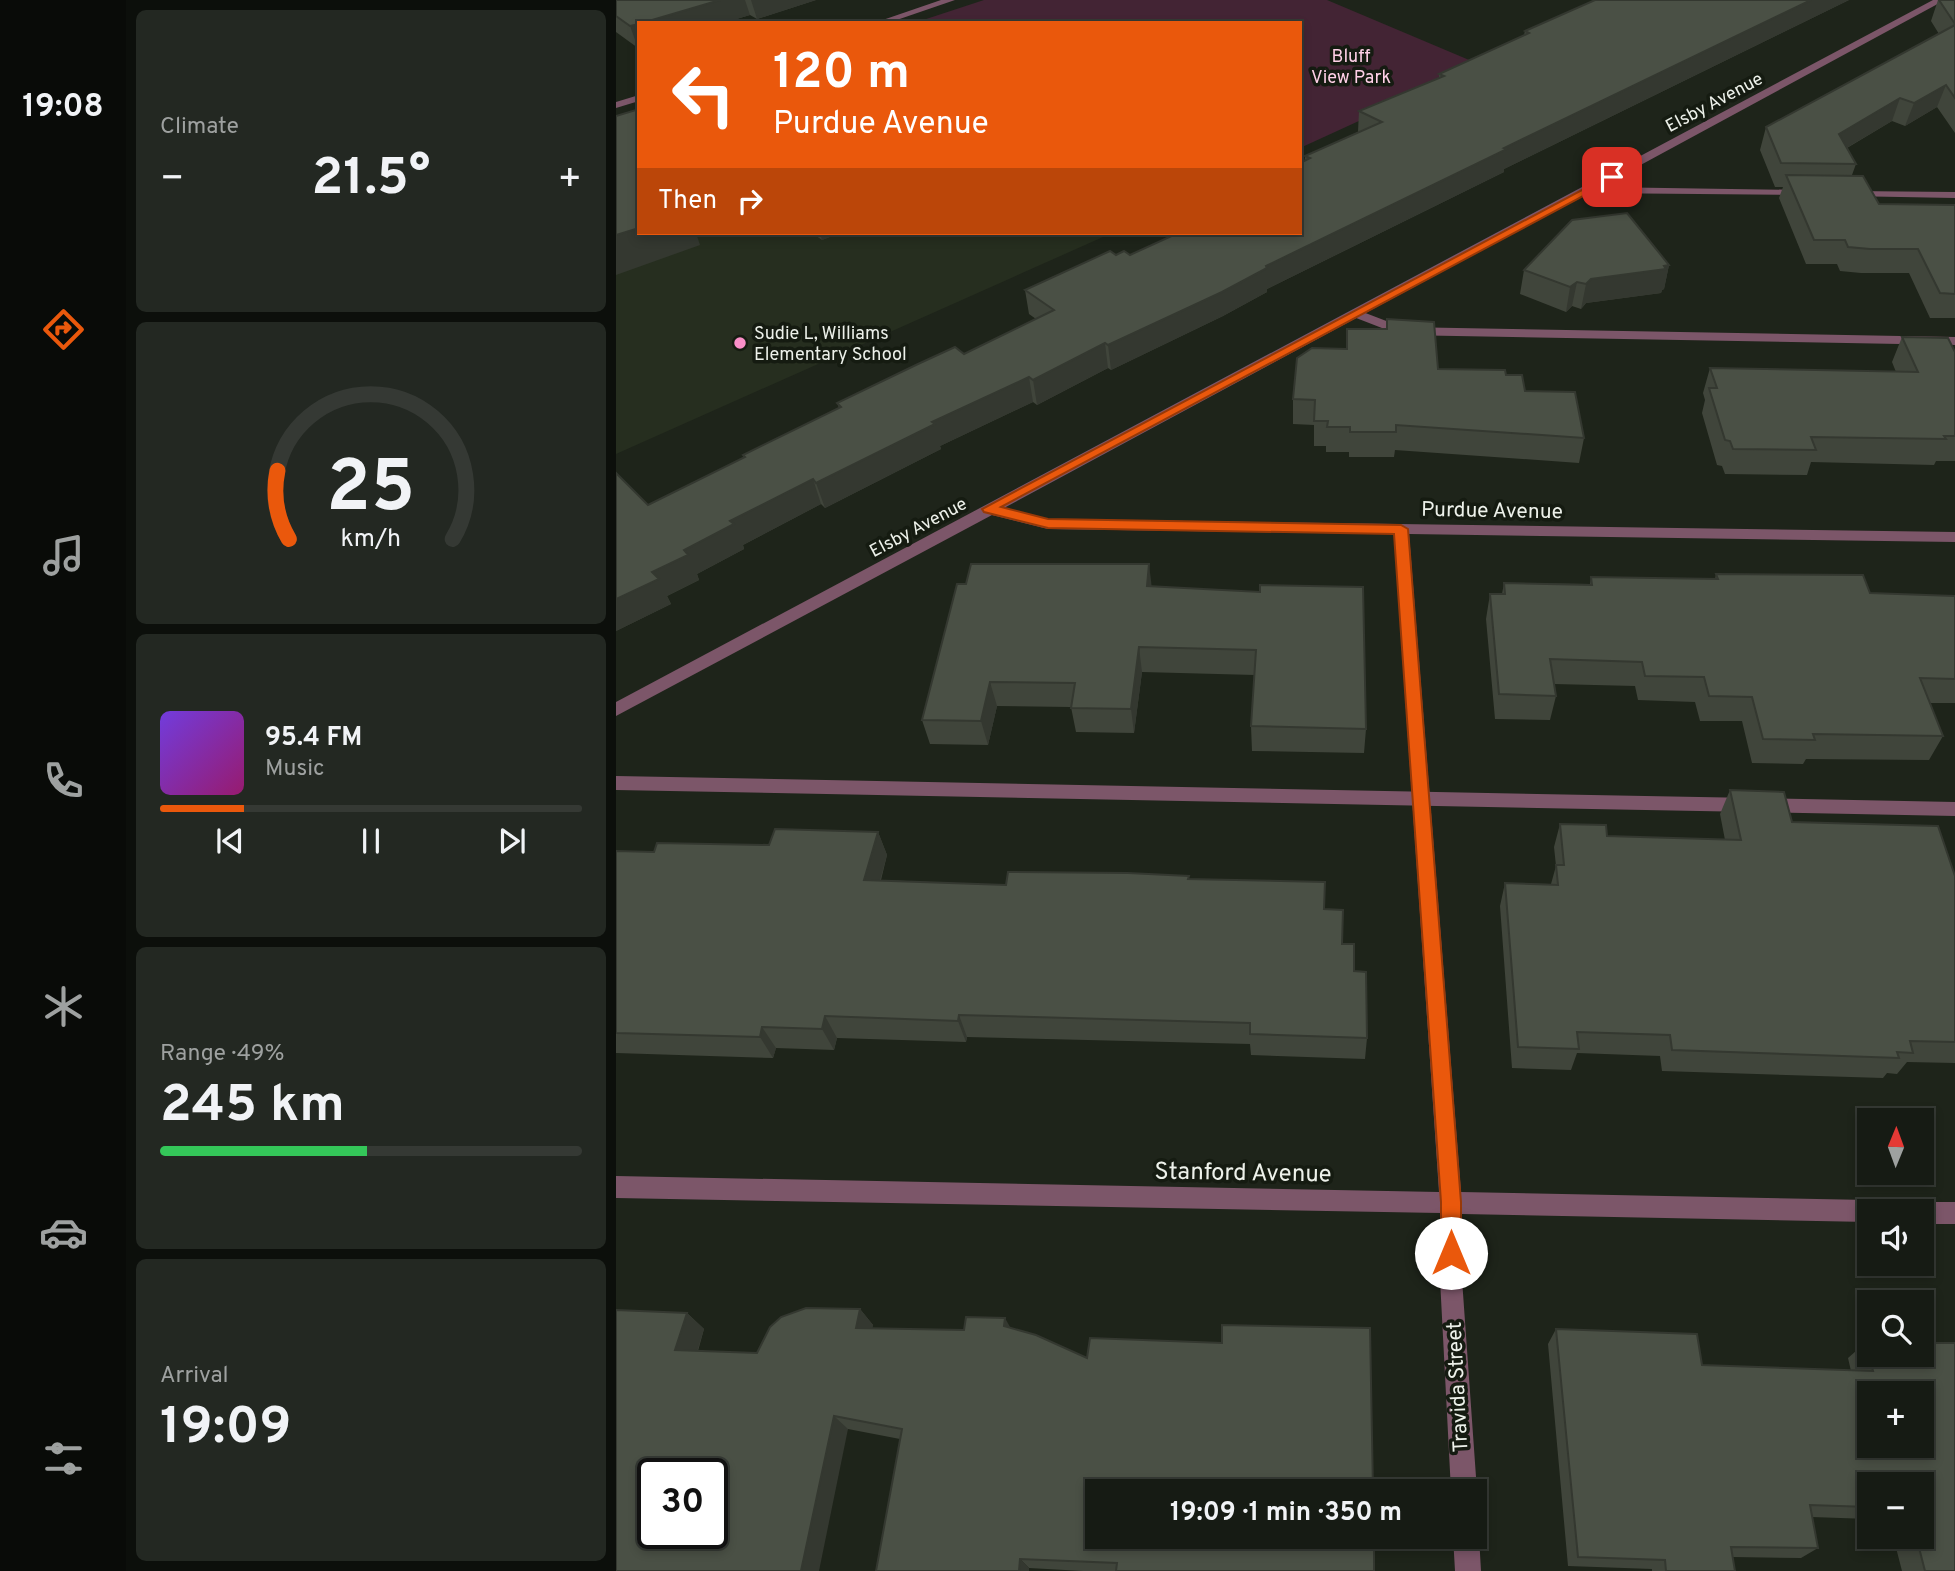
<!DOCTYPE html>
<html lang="en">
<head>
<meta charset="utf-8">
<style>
  :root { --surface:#161b14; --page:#232822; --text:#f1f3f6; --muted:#9ea1a0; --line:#353934; --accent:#ea580c }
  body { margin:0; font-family:Overpass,sans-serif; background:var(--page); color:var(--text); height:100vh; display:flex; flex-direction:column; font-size:26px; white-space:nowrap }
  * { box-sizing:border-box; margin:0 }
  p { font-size:23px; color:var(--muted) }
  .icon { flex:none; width:38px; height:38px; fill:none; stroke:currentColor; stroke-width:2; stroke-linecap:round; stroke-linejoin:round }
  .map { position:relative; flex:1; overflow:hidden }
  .details { display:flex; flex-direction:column; gap:10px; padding:10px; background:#0c0f0b; width:490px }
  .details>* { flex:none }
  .top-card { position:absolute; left:21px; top:21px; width:665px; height:214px; border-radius:0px; box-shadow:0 4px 10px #0003,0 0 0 2px var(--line); background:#ea580c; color:#fff; overflow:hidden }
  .needle { width:46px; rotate:1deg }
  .tools { position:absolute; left:1241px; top:1108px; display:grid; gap:14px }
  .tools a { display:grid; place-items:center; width:77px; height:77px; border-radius:0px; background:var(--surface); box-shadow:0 4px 10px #0003,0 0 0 2px var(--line); font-size:35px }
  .speed { position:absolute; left:21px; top:1458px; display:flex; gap:14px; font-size:35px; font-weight:700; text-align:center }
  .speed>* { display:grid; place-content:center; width:91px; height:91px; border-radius:50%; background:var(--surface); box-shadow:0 4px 10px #0003,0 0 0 2px var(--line); line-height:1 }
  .speed .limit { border:4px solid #111; border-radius:10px; background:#fff; color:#111 }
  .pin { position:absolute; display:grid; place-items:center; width:60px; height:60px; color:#fff; margin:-30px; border-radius:14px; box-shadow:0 4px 10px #0006 }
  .me { position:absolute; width:77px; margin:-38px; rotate:0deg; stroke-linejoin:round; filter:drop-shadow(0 0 5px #0008) }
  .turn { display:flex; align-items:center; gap:24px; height:147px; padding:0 21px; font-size:32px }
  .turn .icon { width:91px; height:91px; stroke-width:2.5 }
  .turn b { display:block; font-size:49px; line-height:60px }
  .then { display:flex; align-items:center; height:66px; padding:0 21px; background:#0003; gap:14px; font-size:26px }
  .big { font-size:52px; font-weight:700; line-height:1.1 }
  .details .widget { flex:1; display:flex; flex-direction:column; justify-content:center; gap:10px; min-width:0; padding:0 24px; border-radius:10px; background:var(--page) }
  .details .dial { align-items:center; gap:0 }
  .dial svg { height:182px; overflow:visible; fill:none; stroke:var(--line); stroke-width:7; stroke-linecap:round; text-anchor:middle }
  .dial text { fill:var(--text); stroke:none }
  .song { display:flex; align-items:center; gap:21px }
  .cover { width:84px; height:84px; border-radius:10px; background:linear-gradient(135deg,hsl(260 70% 55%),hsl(320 70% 35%)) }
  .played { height:7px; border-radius:4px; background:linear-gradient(90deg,var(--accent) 20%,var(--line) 20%) }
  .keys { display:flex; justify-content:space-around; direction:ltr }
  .heat { display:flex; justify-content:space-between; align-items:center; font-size:38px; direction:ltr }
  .charge { height:10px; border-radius:5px; background:linear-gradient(90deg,#34c759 49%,var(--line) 0) }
  .trip { position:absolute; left:469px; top:1479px; width:402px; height:70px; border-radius:0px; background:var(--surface); box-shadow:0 4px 10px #0003,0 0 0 2px var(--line); font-weight:700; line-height:70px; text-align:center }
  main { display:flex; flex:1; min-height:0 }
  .dock { display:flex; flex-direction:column; width:126px; justify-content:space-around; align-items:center; background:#090b08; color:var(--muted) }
  .dock .icon { width:49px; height:49px }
  .dock .on { color:var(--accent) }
  .dock b { font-size:32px; color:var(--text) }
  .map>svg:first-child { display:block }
  .built { fill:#262e1f }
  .green { fill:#432434 }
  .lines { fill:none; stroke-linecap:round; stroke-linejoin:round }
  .lane { fill:#7c5669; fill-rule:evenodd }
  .street { fill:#7c5669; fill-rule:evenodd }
  .wall { fill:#40453b; fill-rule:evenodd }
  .shaded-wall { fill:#343830 }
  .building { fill:#4a5045; stroke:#343830; stroke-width:2; fill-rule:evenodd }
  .route { fill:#ea580c; stroke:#983908; stroke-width:2 }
  .poi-dot { fill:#fa8fc8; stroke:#151b11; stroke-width:2.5 }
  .labels { text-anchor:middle; stroke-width:7; stroke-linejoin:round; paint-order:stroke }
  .far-park-label { font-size:18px; fill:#ffd0e7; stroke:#151b11 }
  .far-street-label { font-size:18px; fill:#edf1ea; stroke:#151b11 }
  .far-poi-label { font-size:18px; fill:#edf1ea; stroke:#151b11; text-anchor:start }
  .street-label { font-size:21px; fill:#edf1ea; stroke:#151b11 }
  .near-street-label { font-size:24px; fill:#edf1ea; stroke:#151b11 }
</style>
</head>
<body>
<main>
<nav class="dock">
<b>19:08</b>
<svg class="icon on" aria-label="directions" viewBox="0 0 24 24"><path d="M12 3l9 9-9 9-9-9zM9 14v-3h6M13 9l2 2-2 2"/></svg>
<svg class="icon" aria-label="music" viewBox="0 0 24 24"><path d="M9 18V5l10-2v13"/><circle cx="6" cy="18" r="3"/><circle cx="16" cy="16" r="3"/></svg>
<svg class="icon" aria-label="phone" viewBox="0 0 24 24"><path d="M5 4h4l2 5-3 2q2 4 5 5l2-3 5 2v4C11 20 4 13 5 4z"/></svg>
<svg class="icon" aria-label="climate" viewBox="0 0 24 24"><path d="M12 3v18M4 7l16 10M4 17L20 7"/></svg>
<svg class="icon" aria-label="car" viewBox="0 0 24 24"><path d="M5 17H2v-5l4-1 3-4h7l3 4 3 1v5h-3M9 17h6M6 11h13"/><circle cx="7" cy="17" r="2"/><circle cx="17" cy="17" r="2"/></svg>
<svg class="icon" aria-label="filters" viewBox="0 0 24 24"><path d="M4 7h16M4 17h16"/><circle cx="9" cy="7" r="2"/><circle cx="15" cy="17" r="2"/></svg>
</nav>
<section class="details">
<div class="widget"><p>Climate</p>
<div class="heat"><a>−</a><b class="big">21.5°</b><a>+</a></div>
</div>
<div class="widget dial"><svg viewBox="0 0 100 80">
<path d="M14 69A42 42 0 1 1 86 69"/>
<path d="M14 69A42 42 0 0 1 9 39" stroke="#ea580c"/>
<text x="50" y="56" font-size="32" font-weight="700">25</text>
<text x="50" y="72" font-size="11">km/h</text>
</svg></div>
<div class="widget">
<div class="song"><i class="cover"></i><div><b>95.4 FM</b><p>Music</p></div></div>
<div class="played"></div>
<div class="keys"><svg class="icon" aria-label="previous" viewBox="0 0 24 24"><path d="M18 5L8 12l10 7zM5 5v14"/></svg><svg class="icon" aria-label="pause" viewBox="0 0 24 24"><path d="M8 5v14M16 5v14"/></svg><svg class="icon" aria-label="next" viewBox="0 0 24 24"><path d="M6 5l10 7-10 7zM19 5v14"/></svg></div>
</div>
<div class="widget"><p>Range · 49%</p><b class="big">245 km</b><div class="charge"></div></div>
<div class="widget"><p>Arrival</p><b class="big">19:09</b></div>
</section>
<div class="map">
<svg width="1339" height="1571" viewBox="0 0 1339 1571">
  <rect width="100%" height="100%" fill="#1e241a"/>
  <path class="built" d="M0,118L23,233H496L0,454Z"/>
  <path class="green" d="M368,0H711L865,65L684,148V23H298Z"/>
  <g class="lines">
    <g class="lane">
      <path d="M739,309L786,327L1339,337V345L784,335L735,316L733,313Z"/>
      <path d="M0,776L1339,802V816L0,790Z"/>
    </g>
    <g class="street">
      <path d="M325,0H339L272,23H258Z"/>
      <path d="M1317,0H1329L984,187L1189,190L1195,193L1193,195L972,193L388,508L432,519L1339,532V542L793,534L845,1192L1253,1200L1261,1203L1264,1211H1253V1222L846,1214V1279L861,1491L859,1494V1491H835L824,1279V1213L0,1198V1176L823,1192L778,534L432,529L376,515L0,716V702Z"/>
      <path d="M23,95V101L0,108V102Z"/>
      <path d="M1234,191L1339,192V198L1230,196L1228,194Z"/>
      <path d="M1306,1202H1339V1224H1306V1211H1296L1298,1205Z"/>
      <path d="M859,1528L863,1536L865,1571H839L837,1536H859Z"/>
    </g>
  </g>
  <g class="wall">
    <path d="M0,0H200L141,19L134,15L107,23H23L22,48L0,32Z"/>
    <path d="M979,0H1233L888,169V172L651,289V292L607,316L495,370L492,368L421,405L417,402L324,446L325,449L209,508L205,504L127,545L128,549L81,574L83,580L51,596L55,604L0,631L32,505L128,458L127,455L223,408L221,403L348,354L420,319L413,314L409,290L500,255H514L684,233L689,156L742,132L743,111L823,78V74L908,35L909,31Z"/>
    <path d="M1322,0H1339V133L1321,107L1289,126L1276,121L1231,148L1240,164L1236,175L1263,204L1339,205V318H1314L1293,273H1245L1224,271L1221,264H1190L1163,198L1167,187H1159L1144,150L1150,127L1323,34L1315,21Z"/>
    <path d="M196,233H224L206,240Z"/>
    <path d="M1053,265L1048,289L1046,290L1045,293L970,303L965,309L956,306L950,312L904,294L908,270Z"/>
    <path d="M771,319L822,369L890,375L968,438L963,463L779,450L778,457H733V452H710V446H698V425L677,424V399L730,349L731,329H771Z"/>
    <path d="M1286,337L1339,352V461H1320L1318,465L1195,462L1191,475L1109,474L1106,466L1101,465L1086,413L1089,400L1087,393L1094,368L1280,372L1276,362Z"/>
    <path d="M1100,574L1254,593L1339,596V703H1314L1327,736L1313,760L1190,759L1187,764L1136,763L1126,721H1084L1079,702L1022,700L1019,686L938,684L940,696L934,720L879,719L870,619L874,594H886L888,583L974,584L975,577L1099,579Z"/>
    <path d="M536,586L644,592L750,729L748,753L636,751L635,726L639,675L526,672L518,733L460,732L455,707L381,706L372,745L314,744L306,720Z"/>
    <path d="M1114,790L1176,822L1339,876V1063L1291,1062L1281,1074L1271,1073L1267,1078L1046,1071L1044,1056L961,1053L955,1070L896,1068L884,906L889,883L935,884L940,866L938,847L944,824L991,836L1109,840L1104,814Z"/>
    <path d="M262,832L271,855L265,880L390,885L573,879L708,909L726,944L738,971L751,1038L749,1059L635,1055L634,1044L351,1037L350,1042L221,1038L218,1050L160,1048L157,1058L0,1053V851L38,852L153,845Z"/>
    <path d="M244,1309L257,1325L256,1328L348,1330L395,1328L758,1571H467L413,1568L284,1439L232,1429L0,1571L71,1313L88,1329L82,1351L141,1353Z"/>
    <path d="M940,1329L1081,1334L1086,1365L1235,1371L1232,1358L1249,1343H1253V1354H1306V1343H1339V1571H1286L1277,1536H1306V1484H1253V1519L1196,1517L1202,1548L1185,1558L1117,1557L1119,1571H1036V1569L952,1566L932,1344ZM1253,1393H1306V1446H1253Z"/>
  </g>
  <g class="shaded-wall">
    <path d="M104,0H129L134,15L107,23H26Z"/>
    <path d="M135,0H200L141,19Z"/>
    <path d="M1195,0H1233L888,169V172L651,289V292L607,316L495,370L492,345L888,148Z"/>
    <path d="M23,24V48H22L14,26Z"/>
    <path d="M1330,85L1321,107L1289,126L1298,103Z"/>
    <path d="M1284,98L1276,121L1215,157L1223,134Z"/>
    <path d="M23,228V233H80L84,245L0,275V235Z"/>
    <path d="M204,233H224L206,240Z"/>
    <path d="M1053,265L1048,289L1046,290L1045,293L970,303L965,309L970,284L975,279Z"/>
    <path d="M961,282L956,306L950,312L954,287Z"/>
    <path d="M489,343L492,368L421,405L417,380Z"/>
    <path d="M413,377L417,402L324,446L325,449L209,508L200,483L316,422Z"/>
    <path d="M197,479L205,504L127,545L128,549L81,574L83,580L51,596L55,604L0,631V599L68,550L114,521Z"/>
    <path d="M533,564L536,589L531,586Z"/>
    <path d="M523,647L526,672L518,733L515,709Z"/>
    <path d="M374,682L381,706L372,745L365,721Z"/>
    <path d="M262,832L271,855L258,903L248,880Z"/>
    <path d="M343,1015L351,1037L350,1042L342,1021Z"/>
    <path d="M209,1016L221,1038L218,1050L206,1029Z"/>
    <path d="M146,1027L160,1048L157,1058L144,1037Z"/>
    <path d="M244,1309L257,1325L253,1344L240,1328Z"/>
    <path d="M71,1313L88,1329L77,1365L59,1350Z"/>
    <path d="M389,1318L398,1334L388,1326Z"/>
    <path d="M218,1416L232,1429L203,1571H185Z"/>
    <path d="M404,1559L413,1568V1571H403Z"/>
  </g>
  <g class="building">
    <path d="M0,0H104L26,23H23V24L14,26L0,16Z"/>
    <path d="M979,0H1195L888,148L891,149L650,266L651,268L606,292L492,345L489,343L417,380L413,377L316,422L319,424L200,483L197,479L114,521L118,524L68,550L72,555L36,572L43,579L0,599V473L32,505L129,457L127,455L225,407L221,403L302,364L339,347L348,354L438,310L409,290L494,251L500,255L508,251L514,255L562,233H684V163L694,158L689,156L766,122L743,111L828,76L823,74L913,33L909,31Z"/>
    <path d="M1323,0H1339V24Z"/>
    <path d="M1339,25V98L1330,85L1298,103L1284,98L1223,134L1240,164L1165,163L1150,127Z"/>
    <path d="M23,109V228L0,235V116Z"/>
    <path d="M1170,175L1247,176L1263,204L1339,205V294L1324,293L1302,249H1254L1232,247L1229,240H1198Z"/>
    <path d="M1011,213L1053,265L1048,266L1050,269L975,279L970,284L961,282L954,287L908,270L956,220Z"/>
    <path d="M771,319L818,322L822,369L889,370L890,375H906L909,391L959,392L968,438L780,425V432H734V427H711L712,421H698L699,400L677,399L681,358L696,348L731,349V329H771Z"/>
    <path d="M1286,337L1332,338L1339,352V436H1328L1330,439L1195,437L1200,450L1117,449L1114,441L1109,440L1093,388H1101L1094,368L1302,372Z"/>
    <path d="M355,564H533L531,586L644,592V585L747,587L750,729L635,726L640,650L523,647L515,709L455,708L459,683L374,682L365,721L306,720L341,584H350Z"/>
    <path d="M1100,574L1247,575L1254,593L1339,596V679L1304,678L1327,736L1197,734L1199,740L1147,739L1136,697L1093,696L1088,677L1029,676L1026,662L934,659L940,696L883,694L874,594H889L888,583L976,585L975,577L1102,579Z"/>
    <path d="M1114,790L1168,792L1176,822L1322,826L1339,876V1042L1294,1041L1297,1053L1281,1052L1283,1058L1056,1050L1054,1035L961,1032L963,1049L902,1047L889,883L942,885L940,865H948L944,824L990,825L991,836L1125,840Z"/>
    <path d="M159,829L262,832L248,880L390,885L392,872L512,873L573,876L572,879L709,882L708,909L727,910L726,944H738V971L750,972L751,1038L634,1034V1023L343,1015L342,1021L209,1016L206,1029L146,1027L144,1037L0,1033V851L38,852L41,843L153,845Z"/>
    <path d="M190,1308L244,1309L240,1328L348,1330L350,1317L389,1318L388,1326L420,1335L471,1358L474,1338L606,1343V1325L754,1328L757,1491H481V1536H758V1571H500L501,1563L404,1559L403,1571H260L286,1429L218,1416L185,1571H0V1310L71,1313L59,1350L141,1353L154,1327L165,1317ZM37,1474H96V1533H37Z"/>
    <path d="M940,1329L1081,1334L1086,1365L1257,1371L1249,1343H1253V1354H1306V1343H1339V1571H1309L1300,1536H1306V1484H1253V1507L1194,1505L1202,1548L1115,1547L1119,1571H1050L1049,1560L962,1557ZM1253,1393H1306V1446H1253Z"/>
  </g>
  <path class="route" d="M996,174L1001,177L999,179L385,507L432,519L785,525L792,529L845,1202V1253L842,1261L835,1264L828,1261L825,1253V1202L778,534L432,528L368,512L366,509Z"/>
  <circle class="poi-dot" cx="124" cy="343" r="7"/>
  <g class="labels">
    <g class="far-park-label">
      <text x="735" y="62">Bluff<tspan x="735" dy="21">View Park</tspan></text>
    </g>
    <g class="far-street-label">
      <text transform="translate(1098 102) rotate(-28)" y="6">Elsby Avenue</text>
      <text transform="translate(302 527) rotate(-28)" y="6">Elsby Avenue</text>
    </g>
    <g class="far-poi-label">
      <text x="138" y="339">Sudie L, Williams<tspan x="138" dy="21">Elementary School</tspan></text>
    </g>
    <g class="street-label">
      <text transform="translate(876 510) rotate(1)" y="7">Purdue Avenue</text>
      <text transform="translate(841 1387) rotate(-93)" y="7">Travida Street</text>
    </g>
    <g class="near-street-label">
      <text transform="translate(627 1172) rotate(1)" y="8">Stanford Avenue</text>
    </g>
  </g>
</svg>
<div class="tools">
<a><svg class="needle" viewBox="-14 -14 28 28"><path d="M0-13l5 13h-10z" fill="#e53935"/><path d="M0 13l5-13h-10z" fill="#9ea1a0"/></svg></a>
<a><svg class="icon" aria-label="sound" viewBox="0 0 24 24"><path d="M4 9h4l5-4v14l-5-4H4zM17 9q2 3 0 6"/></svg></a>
<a><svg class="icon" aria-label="search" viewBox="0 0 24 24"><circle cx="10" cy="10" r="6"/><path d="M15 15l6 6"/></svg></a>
<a>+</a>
<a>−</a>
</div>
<div class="speed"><div class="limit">30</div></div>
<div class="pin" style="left:996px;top:177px;background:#d93025"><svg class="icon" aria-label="arrive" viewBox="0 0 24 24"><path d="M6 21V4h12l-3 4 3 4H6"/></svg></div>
<svg class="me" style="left:835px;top:1253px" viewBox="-20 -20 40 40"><circle r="19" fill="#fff"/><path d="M0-13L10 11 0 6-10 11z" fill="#ea580c"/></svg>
<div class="trip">19:09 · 1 min · 350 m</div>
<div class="top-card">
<div class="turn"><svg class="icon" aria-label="left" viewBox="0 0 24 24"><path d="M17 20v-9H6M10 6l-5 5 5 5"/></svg><div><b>120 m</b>Purdue Avenue</div></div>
<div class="then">Then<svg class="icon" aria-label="right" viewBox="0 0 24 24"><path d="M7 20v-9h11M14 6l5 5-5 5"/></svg></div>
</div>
</div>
</main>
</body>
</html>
